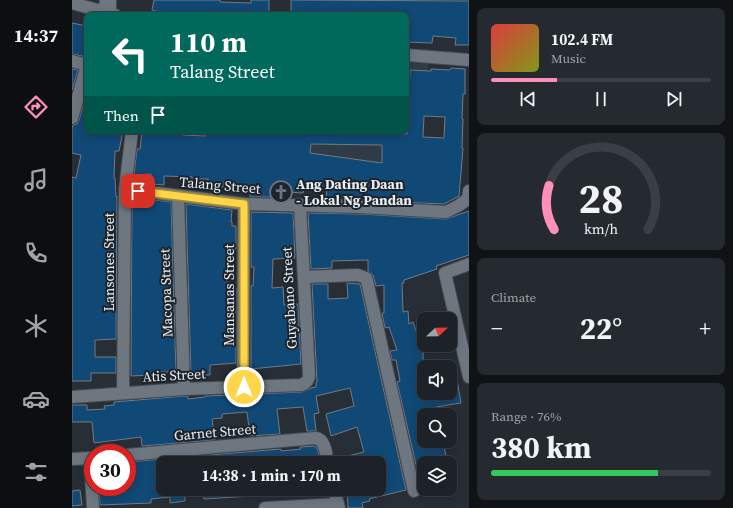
<!DOCTYPE html>
<html lang="en">
<head>
<meta charset="utf-8">
<style>
  :root { --surface:#1d2228; --page:#252a30; --text:#f1f3f6; --muted:#a0a4a8; --line:#3b3f45; --accent:#ff8eb9 }
  body { margin:0; font-family:"Source Serif 4",serif; background:var(--page); color:var(--text); height:100vh; display:flex; flex-direction:column; font-size:15px; white-space:nowrap }
  * { box-sizing:border-box; margin:0 }
  p { font-size:13px; color:var(--muted) }
  .icon { flex:none; width:22px; height:22px; fill:none; stroke:currentColor; stroke-width:2; stroke-linecap:round; stroke-linejoin:round }
  .map { position:relative; flex:1; overflow:hidden }
  .sheet { display:flex; flex-direction:column; gap:8px; padding:8px; background:#101316; width:264px }
  .sheet>* { flex:none }
  .hud { position:absolute; left:12px; top:12px; width:325px; height:122px; border-radius:8px; box-shadow:0 2px 10px #0003,0 0 0 1px var(--line); background:#00695c; color:#fff; overflow:hidden }
  .needle { width:26px; rotate:68deg }
  .buttons { position:absolute; left:345px; top:312px; display:grid; gap:8px }
  .buttons a { display:grid; place-items:center; width:40px; height:40px; border-radius:8px; background:var(--surface); box-shadow:0 2px 10px #0003,0 0 0 1px var(--line); font-size:20px }
  .speed { position:absolute; left:12px; top:444px; display:flex; gap:8px; font-size:20px; font-weight:700; text-align:center }
  .speed>* { display:grid; place-content:center; width:52px; height:52px; border-radius:50%; background:var(--surface); box-shadow:0 2px 10px #0003,0 0 0 1px var(--line); line-height:1 }
  .speed .limit { border:6px solid #d22; background:#fff; color:#111 }
  .pin { position:absolute; display:grid; place-items:center; width:34px; height:34px; color:#fff; margin:-17px; border-radius:8px; box-shadow:0 2px 6px #0006 }
  .me { position:absolute; width:44px; margin:-22px; rotate:0deg; stroke-linejoin:round; filter:drop-shadow(0 0 3px #0008) }
  .turn { display:flex; align-items:center; gap:14px; height:84px; padding:0 20px; font-size:18px }
  .turn .icon { width:52px; height:52px; stroke-width:2.5 }
  .turn b { display:block; font-size:28px; line-height:34px }
  .then { display:flex; align-items:center; height:38px; padding:0 20px; background:#0003; gap:8px; font-size:15px }
  .big { font-size:30px; font-weight:700; line-height:1.1 }
  .sheet .card { flex:1; display:flex; flex-direction:column; justify-content:center; gap:6px; min-width:0; padding:0 14px; border-radius:8px; background:var(--page) }
  .sheet .dial { align-items:center; gap:0 }
  .dial svg { height:104px; overflow:visible; fill:none; stroke:var(--line); stroke-width:7; stroke-linecap:round; text-anchor:middle }
  .dial text { fill:var(--text); stroke:none }
  .song { display:flex; align-items:center; gap:12px }
  .cover { width:48px; height:48px; border-radius:6px; background:linear-gradient(135deg,hsl(0 70% 55%),hsl(70 70% 35%)) }
  .played { height:4px; border-radius:2px; background:linear-gradient(90deg,var(--accent) 30%,var(--line) 30%) }
  .keys { display:flex; justify-content:space-around; direction:ltr }
  .heat { display:flex; justify-content:space-between; align-items:center; font-size:22px; direction:ltr }
  .charge { height:6px; border-radius:3px; background:linear-gradient(90deg,#34c759 76%,var(--line) 0) }
  .trip { position:absolute; left:84px; top:456px; width:230px; height:40px; border-radius:8px; background:var(--surface); box-shadow:0 2px 10px #0003,0 0 0 1px var(--line); font-weight:700; line-height:40px; text-align:center }
  main { display:flex; flex:1; min-height:0 }
  .tab-bar { display:flex; flex-direction:column; width:72px; justify-content:space-around; align-items:center; background:#0c0e10; color:var(--muted) }
  .tab-bar .icon { width:28px; height:28px }
  .tab-bar .current { color:var(--accent) }
  .tab-bar b { font-size:18px; color:var(--text) }
  .map>svg:first-child { display:block }
  .built { fill:#2f3b47 }
  .building { fill:#104976; stroke:#727b84; fill-rule:evenodd }
  .lines { fill:none; stroke-linecap:round; stroke-linejoin:round }
  .lane-casing { stroke:#444a51; stroke-width:8 }
  .street-casing { stroke:#444a51; stroke-width:14 }
  .secondary-casing { stroke:#444a51; stroke-width:14 }
  .lane { stroke:#6e7780; stroke-width:6 }
  .street { stroke:#6e7780; stroke-width:12 }
  .secondary { stroke:#6e7780; stroke-width:12 }
  .route-casing { stroke:#a68a30; stroke-width:10 }
  .route { stroke:#ffd54a; stroke-width:7 }
  .labels { text-anchor:middle; stroke-width:4; stroke-linejoin:round; paint-order:stroke }
  .poi-label { font-size:14px; font-weight:bold; fill:#eaeff4; stroke:#1d242b; text-anchor:start }
  .street-label { font-size:14px; fill:#eaeff4; stroke:#1d242b }
</style>
</head>
<body>
<main>
<nav class="tab-bar">
<b>14:37</b>
<svg class="icon current" aria-label="directions" viewBox="0 0 24 24"><path d="M12 3l9 9-9 9-9-9zM9 14v-3h6M13 9l2 2-2 2"/></svg>
<svg class="icon" aria-label="music" viewBox="0 0 24 24"><path d="M9 18V5l10-2v13"/><circle cx="6" cy="18" r="3"/><circle cx="16" cy="16" r="3"/></svg>
<svg class="icon" aria-label="phone" viewBox="0 0 24 24"><path d="M5 4h4l2 5-3 2q2 4 5 5l2-3 5 2v4C11 20 4 13 5 4z"/></svg>
<svg class="icon" aria-label="climate" viewBox="0 0 24 24"><path d="M12 3v18M4 7l16 10M4 17L20 7"/></svg>
<svg class="icon" aria-label="car" viewBox="0 0 24 24"><path d="M5 17H2v-5l4-1 3-4h7l3 4 3 1v5h-3M9 17h6M6 11h13"/><circle cx="7" cy="17" r="2"/><circle cx="17" cy="17" r="2"/></svg>
<svg class="icon" aria-label="filters" viewBox="0 0 24 24"><path d="M4 7h16M4 17h16"/><circle cx="9" cy="7" r="2"/><circle cx="15" cy="17" r="2"/></svg>
</nav>
<div class="map">
<svg width="397" height="508" viewBox="0 0 397 508">
  <rect width="100%" height="100%" fill="#272e36"/>
  <path class="built" d="M334,60L357,62L345,180L229,166L234,131H334Z"/>
  <g class="building">
    <path d="M82,0H148V2L179,3V0H197V15H99L80,10Z"/>
    <path d="M219,0L397,1V45H383L384,38L361,36L360,43L334,42V15H219Z"/>
    <path d="M0,23L15,26V57L0,54Z"/>
    <path d="M379,68L393,69V94H391L390,119H391L390,148H391L387,196L372,204L254,199L255,189L232,190L231,193L200,191L201,197H178L179,186L152,181L151,187H136V179H120V177L92,176V185L79,184V174L62,175L65,149H68L70,131H111V135L133,136L135,131H307V132L335,134L338,70L359,71V69L378,70ZM352,116L373,117L372,138L351,137ZM239,144L310,145V163L238,153Z"/>
    <path d="M0,69L6,70L0,90Z"/>
    <path d="M15,93V131H51L47,151H43L42,178H43L44,197L45,196L44,339L23,340V357H44V373H19V381H0V177L4,178L9,155L0,153V128L1,125L5,124L7,120Z"/>
    <path d="M60,197L99,202L104,372H80V375L59,376Z"/>
    <path d="M114,204L160,210L159,222H160V226H164V249L155,250L157,270L154,271L156,288H164V363L138,365V375H119Z"/>
    <path d="M397,211V255L364,266L365,269L332,280V283H330L331,312L336,311L337,324L341,322L351,350L352,393H378V368H383L389,403L364,407L366,415H352V441H371L375,461L368,463H352V481L348,482L325,382L328,381L324,360H320L318,351L325,350L317,327L313,328L310,313H312V285L304,286L301,275L296,271V260L260,261V268L239,269L236,213L288,214L374,219Z"/>
    <path d="M179,212L221,213L223,258L201,259L200,288L211,287L212,305L226,304L229,364L179,369V286H181L182,267H179Z"/>
    <path d="M275,283L288,284L334,490L297,499L298,501L290,503L291,508H276L275,489H307V463H263V459L292,452L285,427L259,436L254,414L282,406L278,388L244,396L247,413L242,414L244,431H235L231,407L205,409L208,434L178,436L175,412L150,414V418L140,419L143,440L70,446L69,437L22,443L20,422H0V405H15V410L33,409L32,406L42,405V402L112,396H116V399L133,397V396H136L230,392L239,388L244,387V383L245,382L240,284H256V299L276,298Z"/>
    <path d="M243,446L246,450L248,463H91V489H112L113,501L98,503V497L79,499V503L28,505L27,487H55V462L209,449V451L229,449L228,447Z"/>
    <path d="M131,489H180V496L132,499Z"/>
    <path d="M8,490L10,505L0,506V491Z"/>
  </g>
  <g class="lines">
    <g class="lane-casing">
      <path id="lane" d="M29,11L31,0"/>
    </g>
    <g class="street-casing">
      <g id="street">
        <path d="M0,61L15,65"/>
        <path d="M0,118L15,65"/>
        <path d="M53,189L172,204L288,207L374,212L386,206L396,199L397,191"/>
        <path d="M106,196L112,389"/>
        <path d="M397,264L373,273L397,377"/>
        <path d="M232,277L286,275L294,278L295,281L342,491"/>
        <path d="M171,387L172,204"/>
        <path d="M51,393L53,189L60,131"/>
        <path d="M0,397L112,389L230,385C234,382 237,381 237,375L228,205"/>
        <path d="M55,455L244,438C254,440 254,455 256,463"/>
        <path d="M18,458L21,508"/>
        <path d="M0,459L21,458"/>
        <path d="M262,489L267,508"/>
        <path d="M193,508L266,504"/>
      </g>
    </g>
    <g class="secondary-casing">
      <g id="secondary">
        <path d="M38,0V14"/>
        <path d="M0,3L43,15"/>
        <path d="M334,55L397,60"/>
      </g>
    </g>
    <use href="#lane" class="lane"/>
    <use href="#street" class="street"/>
    <use href="#secondary" class="secondary"/>
  </g>
  <g class="lines">
    <g class="route-casing">
      <path id="route" d="M66,191L172,204V387"/>
    </g>
    <use href="#route" class="route"/>
  </g>
  <defs>
    <g id="church-ring" transform="scale(1.15)"><circle r="9.5" fill="#1d242b" stroke="#6b7280" stroke-width="1.5"/><path d="M-1.2-6h2.4v3.5h3.3v2.4h-3.3V6h-2.4V-.1h-3.3v-2.4h3.3Z" fill="#6b7280"/></g>
  </defs>
  <g fill-rule="evenodd">
    <use href="#church-ring" x="209" y="192"/>
  </g>
  <g class="labels">
    <g class="poi-label">
      <text x="224" y="189">Ang Dating Daan<tspan x="224" dy="16">- Lokal Ng Pandan</tspan></text>
    </g>
    <g class="street-label">
      <text transform="translate(148 185) rotate(5)" y="5">Talang Street</text>
      <text transform="translate(37 262) rotate(-90)" y="5">Lansones Street</text>
      <text transform="translate(94 293) rotate(-92)" y="5">Macopa Street</text>
      <text transform="translate(157 295) rotate(-90)" y="5">Mansanas Street</text>
      <text transform="translate(217 298) rotate(-93)" y="5">Guyabano Street</text>
      <text transform="translate(102 375) rotate(-3)" y="5">Atis Street</text>
      <text transform="translate(143 432) rotate(-5)" y="5">Garnet Street</text>
    </g>
  </g>
</svg>
<div class="buttons">
<a><svg class="needle" viewBox="-14 -14 28 28"><path d="M0-13l5 13h-10z" fill="#e53935"/><path d="M0 13l5-13h-10z" fill="#a0a4a8"/></svg></a>
<a><svg class="icon" aria-label="sound" viewBox="0 0 24 24"><path d="M4 9h4l5-4v14l-5-4H4zM17 9q2 3 0 6"/></svg></a>
<a><svg class="icon" aria-label="search" viewBox="0 0 24 24"><circle cx="10" cy="10" r="6"/><path d="M15 15l6 6"/></svg></a>
<a><svg class="icon" aria-label="layers" viewBox="0 0 24 24"><path d="M12 4l9 5-9 5-9-5zM3 14l9 5 9-5"/></svg></a>
</div>
<div class="speed"><div class="limit">30</div></div>
<div class="pin" style="left:66px;top:191px;background:#d93025"><svg class="icon" aria-label="arrive" viewBox="0 0 24 24"><path d="M6 21V4h12l-3 4 3 4H6"/></svg></div>
<svg class="me" style="left:172px;top:387px" viewBox="-20 -20 40 40"><circle r="17" fill="#ffd54a" stroke="#fff" stroke-width="3"/><path d="M0-11L8 9 0 5-8 9z" fill="#fff"/></svg>
<div class="trip">14:38 · 1 min · 170 m</div>
<div class="hud">
<div class="turn"><svg class="icon" aria-label="left" viewBox="0 0 24 24"><path d="M17 20v-9H6M10 6l-5 5 5 5"/></svg><div><b>110 m</b>Talang Street</div></div>
<div class="then">Then<svg class="icon" aria-label="arrive" viewBox="0 0 24 24"><path d="M6 21V4h12l-3 4 3 4H6"/></svg></div>
</div>
</div>
<section class="sheet">
<div class="card">
<div class="song"><i class="cover"></i><div><b>102.4 FM</b><p>Music</p></div></div>
<div class="played"></div>
<div class="keys"><svg class="icon" aria-label="previous" viewBox="0 0 24 24"><path d="M18 5L8 12l10 7zM5 5v14"/></svg><svg class="icon" aria-label="pause" viewBox="0 0 24 24"><path d="M8 5v14M16 5v14"/></svg><svg class="icon" aria-label="next" viewBox="0 0 24 24"><path d="M6 5l10 7-10 7zM19 5v14"/></svg></div>
</div>
<div class="card dial"><svg viewBox="0 0 100 80">
<path d="M14 69A42 42 0 1 1 86 69"/>
<path d="M14 69A42 42 0 0 1 10 35" stroke="#ff8eb9"/>
<text x="50" y="56" font-size="32" font-weight="700">28</text>
<text x="50" y="72" font-size="11">km/h</text>
</svg></div>
<div class="card"><p>Climate</p>
<div class="heat"><a>−</a><b class="big">22°</b><a>+</a></div>
</div>
<div class="card"><p>Range · 76%</p><b class="big">380 km</b><div class="charge"></div></div>
</section>
</main>
</body>
</html>
